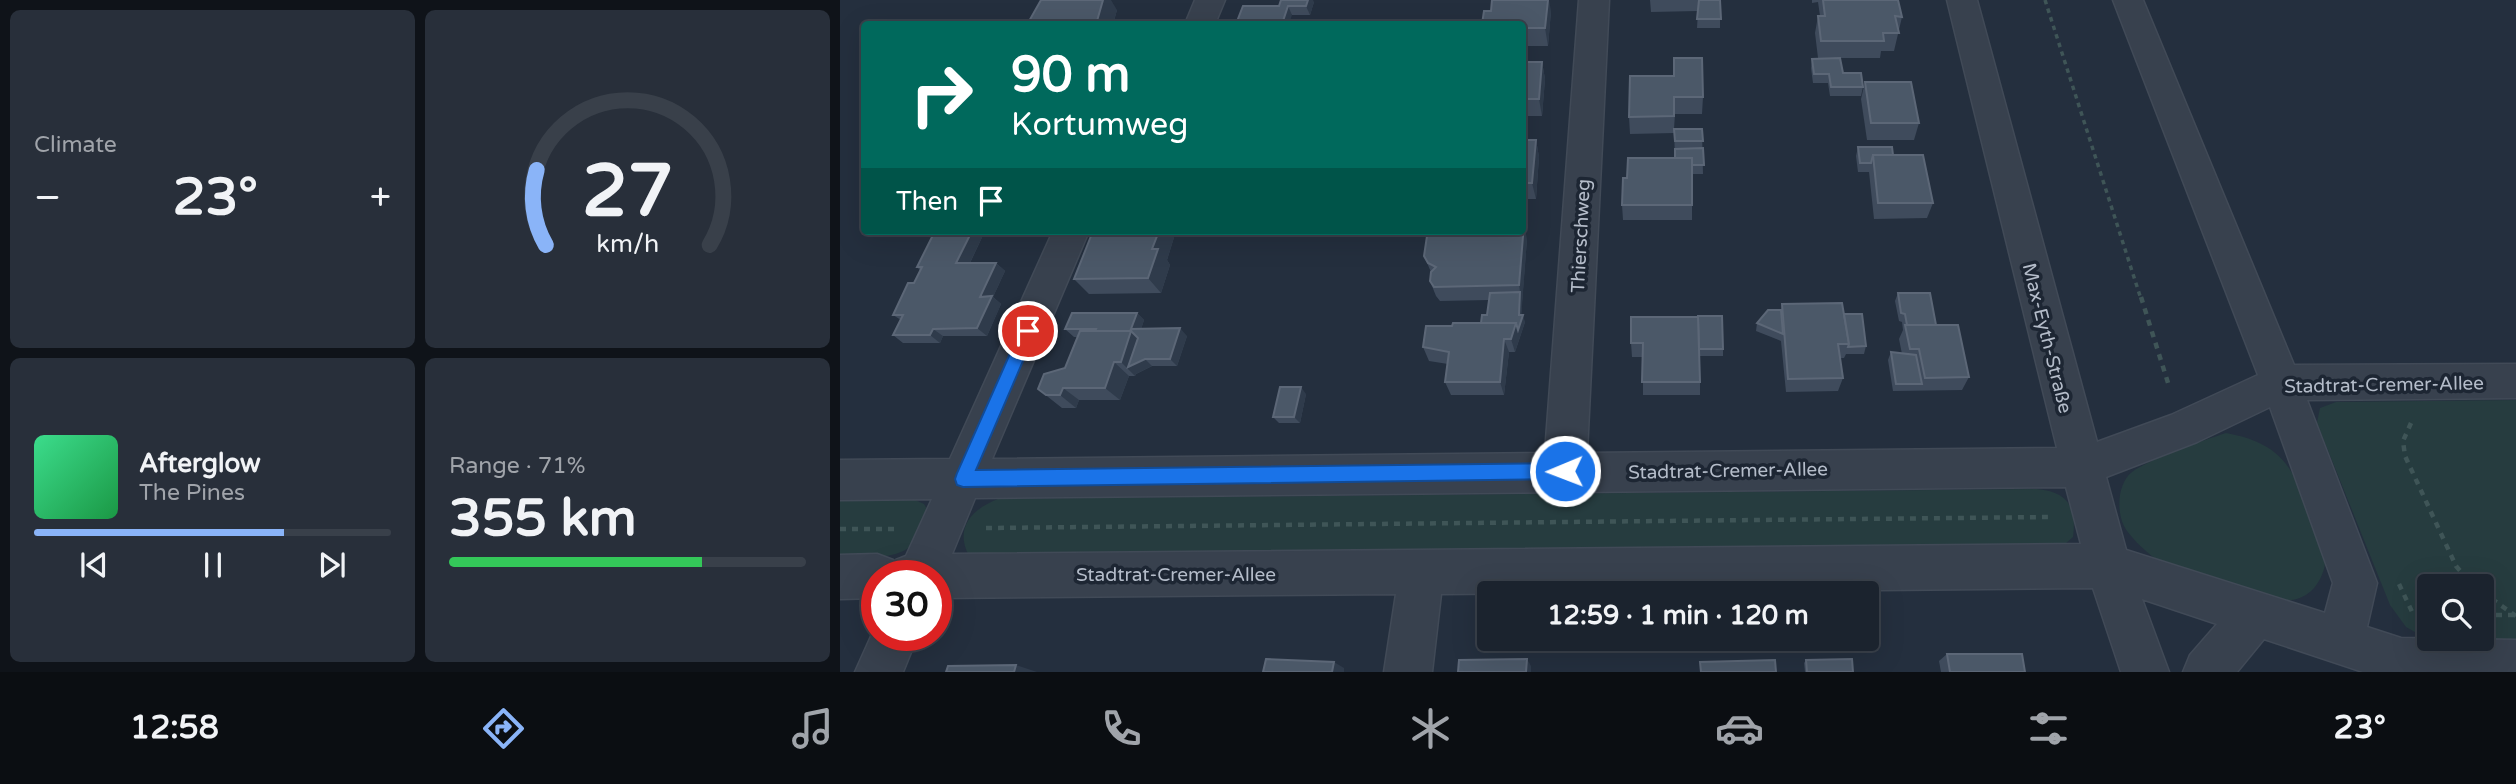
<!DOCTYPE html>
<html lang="en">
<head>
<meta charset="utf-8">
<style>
  :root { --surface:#1b232e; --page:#282f3a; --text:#f1f3f6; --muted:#a0a4aa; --line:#39404a; --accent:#8ab4f8 }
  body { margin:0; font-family:"Varela Round",sans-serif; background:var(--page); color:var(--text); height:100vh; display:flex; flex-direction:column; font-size:26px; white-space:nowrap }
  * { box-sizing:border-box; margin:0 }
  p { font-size:23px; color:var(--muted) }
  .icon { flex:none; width:38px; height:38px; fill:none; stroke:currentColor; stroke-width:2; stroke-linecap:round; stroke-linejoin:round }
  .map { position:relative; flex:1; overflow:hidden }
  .drawer { display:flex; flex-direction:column; gap:10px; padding:10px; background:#0f1319; width:840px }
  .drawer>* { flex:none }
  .hud { position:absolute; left:21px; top:21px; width:665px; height:214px; border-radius:7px; box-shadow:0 7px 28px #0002,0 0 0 2px var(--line); background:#00695c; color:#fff; overflow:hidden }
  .controls { position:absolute; left:1577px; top:574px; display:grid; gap:14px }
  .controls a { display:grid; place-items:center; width:77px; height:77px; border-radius:7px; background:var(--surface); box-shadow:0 7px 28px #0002,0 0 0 2px var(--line); font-size:35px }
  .speed { position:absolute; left:21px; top:560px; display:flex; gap:14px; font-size:35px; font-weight:700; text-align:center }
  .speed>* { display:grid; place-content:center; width:91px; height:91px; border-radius:50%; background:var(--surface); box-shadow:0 7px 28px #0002,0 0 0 2px var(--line); line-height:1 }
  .speed .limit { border:10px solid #d22; background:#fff; color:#111 }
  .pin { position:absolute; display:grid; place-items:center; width:60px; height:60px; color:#fff; margin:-30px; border:4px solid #fff; border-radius:50%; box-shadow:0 2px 7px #0007 }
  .me { position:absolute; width:77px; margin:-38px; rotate:269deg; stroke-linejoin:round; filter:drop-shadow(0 0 5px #0008) }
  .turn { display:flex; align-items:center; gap:24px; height:147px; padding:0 35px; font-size:32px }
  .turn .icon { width:91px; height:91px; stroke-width:2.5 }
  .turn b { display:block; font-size:49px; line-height:60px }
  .then { display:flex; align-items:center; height:66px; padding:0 35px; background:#0003; gap:14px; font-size:26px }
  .big { font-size:52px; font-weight:700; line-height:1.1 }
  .drawer .widget { flex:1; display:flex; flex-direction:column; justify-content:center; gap:10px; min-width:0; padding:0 24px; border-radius:10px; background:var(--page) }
  .drawer .dial { align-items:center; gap:0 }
  .dial svg { height:182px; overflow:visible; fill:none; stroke:var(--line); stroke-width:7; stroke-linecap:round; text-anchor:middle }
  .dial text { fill:var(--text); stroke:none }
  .song { display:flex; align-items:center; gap:21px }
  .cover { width:84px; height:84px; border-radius:10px; background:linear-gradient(135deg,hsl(150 70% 55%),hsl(140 70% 35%)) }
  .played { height:7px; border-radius:4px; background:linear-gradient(90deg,var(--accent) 70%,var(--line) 70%) }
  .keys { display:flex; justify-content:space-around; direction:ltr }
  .heat { display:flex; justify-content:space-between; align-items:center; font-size:38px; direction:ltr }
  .charge { height:10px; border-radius:5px; background:linear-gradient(90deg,#34c759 71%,var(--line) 0) }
  .drawer .tiles { flex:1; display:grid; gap:10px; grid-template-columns:repeat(2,1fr) }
  .trip { position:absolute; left:637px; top:581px; width:402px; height:70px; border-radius:7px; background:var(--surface); box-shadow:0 7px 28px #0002,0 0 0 2px var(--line); font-weight:700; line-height:70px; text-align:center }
  .menu { display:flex; height:112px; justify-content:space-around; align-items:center; background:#0b0e12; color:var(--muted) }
  .menu .icon { width:49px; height:49px }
  .menu .active { color:var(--accent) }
  .menu b { font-size:32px; color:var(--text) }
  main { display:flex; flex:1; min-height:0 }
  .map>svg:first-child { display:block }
  .green { fill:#263c3f; fill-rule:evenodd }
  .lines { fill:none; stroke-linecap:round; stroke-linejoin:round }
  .minor-casing { stroke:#414a57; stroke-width:3 }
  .path-far1 { stroke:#3f5557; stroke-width:3.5; stroke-dasharray:4.5 4.5; stroke-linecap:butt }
  .path { stroke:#3f5557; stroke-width:4.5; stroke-dasharray:6 6; stroke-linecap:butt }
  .minor { fill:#38414e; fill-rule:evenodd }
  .wall { fill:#3f4b5c }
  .shaded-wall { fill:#2f3b4b }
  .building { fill:#4b5868; stroke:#5c6777; stroke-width:2 }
  .route { fill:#1a73e8; stroke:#114b97; stroke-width:2 }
  .labels { text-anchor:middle; stroke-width:7; stroke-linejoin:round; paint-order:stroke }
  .street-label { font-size:19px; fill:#b4bcc9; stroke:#1d2633 }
</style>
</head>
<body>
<main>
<section class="drawer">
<div class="tiles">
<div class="widget"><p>Climate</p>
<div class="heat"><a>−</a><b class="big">23°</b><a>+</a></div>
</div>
<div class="widget dial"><svg viewBox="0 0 100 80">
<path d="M14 69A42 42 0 1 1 86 69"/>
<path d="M14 69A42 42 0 0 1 10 36" stroke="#8ab4f8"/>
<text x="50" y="56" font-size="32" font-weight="700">27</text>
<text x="50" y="72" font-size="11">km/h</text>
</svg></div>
<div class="widget">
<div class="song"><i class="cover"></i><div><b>Afterglow</b><p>The Pines</p></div></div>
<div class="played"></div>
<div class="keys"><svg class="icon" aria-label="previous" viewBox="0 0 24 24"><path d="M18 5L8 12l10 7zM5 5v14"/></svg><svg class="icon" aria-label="pause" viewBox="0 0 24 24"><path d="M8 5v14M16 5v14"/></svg><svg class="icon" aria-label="next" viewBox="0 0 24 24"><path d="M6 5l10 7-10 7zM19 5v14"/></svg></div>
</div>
<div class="widget"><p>Range · 71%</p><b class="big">355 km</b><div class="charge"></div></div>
</div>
</section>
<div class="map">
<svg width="1676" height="672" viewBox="0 0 1676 672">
  <rect width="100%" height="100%" fill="#242f3e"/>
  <g class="green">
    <path d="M1676,400V639L1589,640L1566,627L1550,605L1477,423L1480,408L1496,402ZM1589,586H1642V639H1589Z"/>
    <path d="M1386,433C1447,444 1455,473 1475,526C1480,540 1489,557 1483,572C1464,626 1398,590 1362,577C1348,571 1325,567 1313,557C1304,550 1289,536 1284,526C1276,510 1278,483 1292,472C1311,458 1362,441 1386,433Z"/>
    <path d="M1197,489C1228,492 1237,507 1233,537L1225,544L129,556C114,528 132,509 158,499Z"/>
    <path d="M73,499L84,504L88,511C85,519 82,529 78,537C64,563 25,556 0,556V500Z"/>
  </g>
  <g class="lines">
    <g class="minor-casing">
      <g id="minor">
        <path d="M355,0H385L375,24H345Z"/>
        <path d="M739,0H769L747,453L1217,448L1107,0H1137L1257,442L1331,415L1418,375L1273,0H1303L1454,365L1676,364V398L1467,400L1537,583L1527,627L1561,638L1676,640V672H1523L1424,639L1397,672H1343L1350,655L1377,624L1302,599L1329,672H1281L1253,588L601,594L592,672H544L556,594L96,598V576H37V598L0,599V555L37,554L53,560L55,564L56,560L66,556L92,499L0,500V460L110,459L213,231H249L152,459L705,453ZM1430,407L1493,583L1485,613L1286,550L1266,477L1357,442ZM1226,487L1241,544L112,554L135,498Z"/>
        <path d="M37,623V635H78L63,672H15Z"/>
      </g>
    </g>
    <path class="path-far1" d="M1205,0L1301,299"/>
    <g class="path">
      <path d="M1301,297L1329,386"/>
      <path d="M1571,423L1563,441L1565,456L1616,566L1633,586"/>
      <path d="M146,528L1209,517"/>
      <path d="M0,529H57"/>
      <path d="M1559,584L1574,616"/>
      <path d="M1642,592L1676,616"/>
      <path d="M1656,615H1675"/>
    </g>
    <use href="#minor" class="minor"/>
  </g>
  <g class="wall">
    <path d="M810,0H880V28H857L858,11L811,12Z"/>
    <path d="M972,0H1058L1062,17L1054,51H1041L1040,58H978L975,33L978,16H980L978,2L972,3Z"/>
    <path d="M474,2L470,15H452L439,6Z"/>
    <path d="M277,10L273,24H189L188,23Z"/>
    <path d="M711,11L708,46H682V24Z"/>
    <path d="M972,59L1003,73L1023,87L1021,96H990L988,83H973L971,68Z"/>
    <path d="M682,62H702L705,79L702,116H682Z"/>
    <path d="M790,76L863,97L862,114H835L834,129H862L863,174H852V220H783L782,205L787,178L835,158L834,131V133L790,134L789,117Z"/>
    <path d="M1025,82L1079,123L1074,140H1027L1021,99Z"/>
    <path d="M682,140H696L699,157L696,199H682Z"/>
    <path d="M1018,147L1053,155L1093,203L1087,218L1034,219L1029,172H1018L1016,156Z"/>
    <path d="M95,231H145L130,263H156L165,271L153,297L161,304L147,336H103L100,343H63L53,335L61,320L53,315L74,283L80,270L77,267Z"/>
    <path d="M253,231H341H336L327,260L330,265L321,293L249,294L234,279Z"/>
    <path d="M687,239L681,315L685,322L675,352H669L664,395H611L605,382L608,364L589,361L583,347L612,326L641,323L647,315L649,300L600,301L596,296L590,281L591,272L584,256Z"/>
    <path d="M1058,293L1096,325L1129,377L1122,390L1053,391L1048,360L1051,352L1062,354L1059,339L1063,330L1062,322L1059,321L1055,301Z"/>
    <path d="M942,304L1004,314L1026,346L1024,354H1006L1004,358H1000L1003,378L998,391L946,392L941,341L916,331L917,323L941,311Z"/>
    <path d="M297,313L304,320L301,329L347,336L337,366H312L296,374L295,376H289L280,400H239L236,408H222L198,389L225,368L237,337H234L225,329Z"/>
    <path d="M791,317L883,349V356H860V395H803V357H792L791,343Z"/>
    <path d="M466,394L460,423H439L433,417Z"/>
    <path d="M1107,654L1185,672H1101L1099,661Z"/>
    <path d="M966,660L1013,672H965L964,663Z"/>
  </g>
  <g class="shaded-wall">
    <path d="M259,0H271L277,10L273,24H252L251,23Z"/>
    <path d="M468,0H473L474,2L470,15L466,6Z"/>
    <path d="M708,0H709L711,11L708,46L705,28Z"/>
    <path d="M448,6L452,15L449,24H442Z"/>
    <path d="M702,62L705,79L702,116L699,99Z"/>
    <path d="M696,140L699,157L696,199L692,183Z"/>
    <path d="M684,224L687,239L681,320L683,315L685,322L675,352L671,339L679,315L680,292L679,285Z"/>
    <path d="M132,231H145L126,271L116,263Z"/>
    <path d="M319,231H336L327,260L330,265L321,293L308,278L312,249Z"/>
    <path d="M156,263L165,271L153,297L161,304L147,336L137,328L140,297Z"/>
    <path d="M297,313L304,320L299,336L291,329Z"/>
    <path d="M340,328L347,336L337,366L330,359Z"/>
    <path d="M93,329L103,336L100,343L90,335Z"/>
    <path d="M291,331L305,345V359L312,366L296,374L295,376L281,362Z"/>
    <path d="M664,339L669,352L664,395L660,382Z"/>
    <path d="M274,362L289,376L280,400L265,388Z"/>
    <path d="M461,387L466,394L460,423L454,417Z"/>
    <path d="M223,388L239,400L236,408L220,395Z"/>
    <path d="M687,659L691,666V672H686Z"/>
    <path d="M494,662L504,668V672H492Z"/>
    <path d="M176,665L197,672H174Z"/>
  </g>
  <g class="building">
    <path d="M201,0H263L257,21L251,23H188Z"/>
    <path d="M441,0H468L466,6H448L442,24H396L403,6H439Z"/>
    <path d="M652,0H708L705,28H682V24H642L644,11H651Z"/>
    <path d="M859,0H880L881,19H857Z"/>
    <path d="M983,0H1058L1062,17L1055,16L1059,33H1043L1044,41H981L978,16H985Z"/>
    <path d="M834,58H862L863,97H834V116L789,117L790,76H834Z"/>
    <path d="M1000,58L1003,73H1021L1023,87H991L989,74H974L972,59Z"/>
    <path d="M682,62H702L699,99H682Z"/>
    <path d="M1025,82H1071L1079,123H1031Z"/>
    <path d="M834,129H862L863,141H835Z"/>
    <path d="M682,140H696L692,183H682Z"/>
    <path d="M1018,147H1052L1053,155H1033L1031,163H1020Z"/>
    <path d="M863,148L864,165H852V158H835V149Z"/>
    <path d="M1033,155H1083L1093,203H1038Z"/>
    <path d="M788,158H852V205H782L783,178H787Z"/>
    <path d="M682,224H684L679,285L594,287L590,281L591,272L596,267L588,263L584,256L587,236L592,231H682Z"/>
    <path d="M95,231H132L116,263H156L140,297L152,296L137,328L93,329L90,335H53L63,315H53L68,283H74L82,267H77Z"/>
    <path d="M253,231H319L312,249H318L308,278L234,279Z"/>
    <path d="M680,292L679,315H683L678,330L676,323H641L642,315H647L650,293Z"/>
    <path d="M1058,293H1090L1096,325H1067L1065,314L1061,313Z"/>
    <path d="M1002,303L1009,344H998L1003,378L948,379L942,304Z"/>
    <path d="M928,310H941L943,334L917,323Z"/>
    <path d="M232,313H297L291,329L340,328L330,359H305L288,367L298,338L291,331H255L256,329H225Z"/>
    <path d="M1004,314H1022L1026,346L1008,347L1009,344Z"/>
    <path d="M858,316H882L883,349H859Z"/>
    <path d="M791,317H858L860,382H802L803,343H791Z"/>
    <path d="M613,323H676L671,339H664L660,382H605L609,352L583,347L586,326H612Z"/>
    <path d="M1065,325H1118L1129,377L1085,378L1079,349H1070Z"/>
    <path d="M240,331H291L281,362H274L265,388H223L220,395H206L198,389L204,374L225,368Z"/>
    <path d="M1051,352L1076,355L1082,384H1056Z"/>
    <path d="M440,387H461L454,417H433Z"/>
    <path d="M1107,654H1182L1185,672H1110Z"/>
    <path d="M426,659L494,662L492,672H423Z"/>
    <path d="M687,659L686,672H618L619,660Z"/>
    <path d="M1012,659L1013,672H967L966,660Z"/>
    <path d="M935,660L936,672H861L860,662Z"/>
    <path d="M176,665L174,672H106L108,666Z"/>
  </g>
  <path class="route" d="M188,325L194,327L196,331L136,470L725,463L731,465L734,471L731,477L725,479L123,487L117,485L115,479L117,473L180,331L183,327Z"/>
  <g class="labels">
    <g class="street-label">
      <text transform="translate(740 236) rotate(-87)" y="7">Thierschweg</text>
      <text transform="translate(1208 338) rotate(76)" y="7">Max-Eyth-Straße</text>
      <text transform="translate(1544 384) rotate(-1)" y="7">Stadtrat-Cremer-Allee</text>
      <text transform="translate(888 470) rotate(-1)" y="7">Stadtrat-Cremer-Allee</text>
      <text x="336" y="581">Stadtrat-Cremer-Allee</text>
    </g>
  </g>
</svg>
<div class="controls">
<a><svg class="icon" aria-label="search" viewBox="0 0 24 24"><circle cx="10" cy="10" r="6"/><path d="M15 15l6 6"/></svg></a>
</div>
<div class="speed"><div class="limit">30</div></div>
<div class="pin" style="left:188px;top:331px;background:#d93025"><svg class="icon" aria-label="arrive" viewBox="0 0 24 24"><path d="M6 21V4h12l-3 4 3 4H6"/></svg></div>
<svg class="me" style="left:725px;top:471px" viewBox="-20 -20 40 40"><circle r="17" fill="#1a73e8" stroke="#fff" stroke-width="3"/><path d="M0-11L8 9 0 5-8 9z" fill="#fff"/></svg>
<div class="trip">12:59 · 1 min · 120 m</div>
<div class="hud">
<div class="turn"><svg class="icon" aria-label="right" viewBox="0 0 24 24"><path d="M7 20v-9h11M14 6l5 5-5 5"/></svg><div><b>90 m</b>Kortumweg</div></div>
<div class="then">Then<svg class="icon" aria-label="arrive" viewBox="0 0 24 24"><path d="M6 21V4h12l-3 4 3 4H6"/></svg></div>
</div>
</div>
</main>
<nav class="menu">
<b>12:58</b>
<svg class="icon active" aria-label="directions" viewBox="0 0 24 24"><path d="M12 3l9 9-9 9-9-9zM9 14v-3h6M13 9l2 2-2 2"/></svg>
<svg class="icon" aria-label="music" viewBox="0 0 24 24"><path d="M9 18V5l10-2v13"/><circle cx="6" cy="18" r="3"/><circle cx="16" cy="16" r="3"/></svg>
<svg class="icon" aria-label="phone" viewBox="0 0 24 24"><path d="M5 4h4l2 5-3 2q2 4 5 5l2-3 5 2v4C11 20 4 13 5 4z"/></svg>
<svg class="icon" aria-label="climate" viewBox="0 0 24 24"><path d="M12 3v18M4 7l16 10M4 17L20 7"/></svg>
<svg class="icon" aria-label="car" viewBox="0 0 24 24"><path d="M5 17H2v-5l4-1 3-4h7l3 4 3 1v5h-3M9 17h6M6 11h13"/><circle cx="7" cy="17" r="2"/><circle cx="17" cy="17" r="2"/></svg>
<svg class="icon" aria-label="filters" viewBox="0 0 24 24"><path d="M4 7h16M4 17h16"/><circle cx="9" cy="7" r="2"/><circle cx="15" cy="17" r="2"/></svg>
<b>23°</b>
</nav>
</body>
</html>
